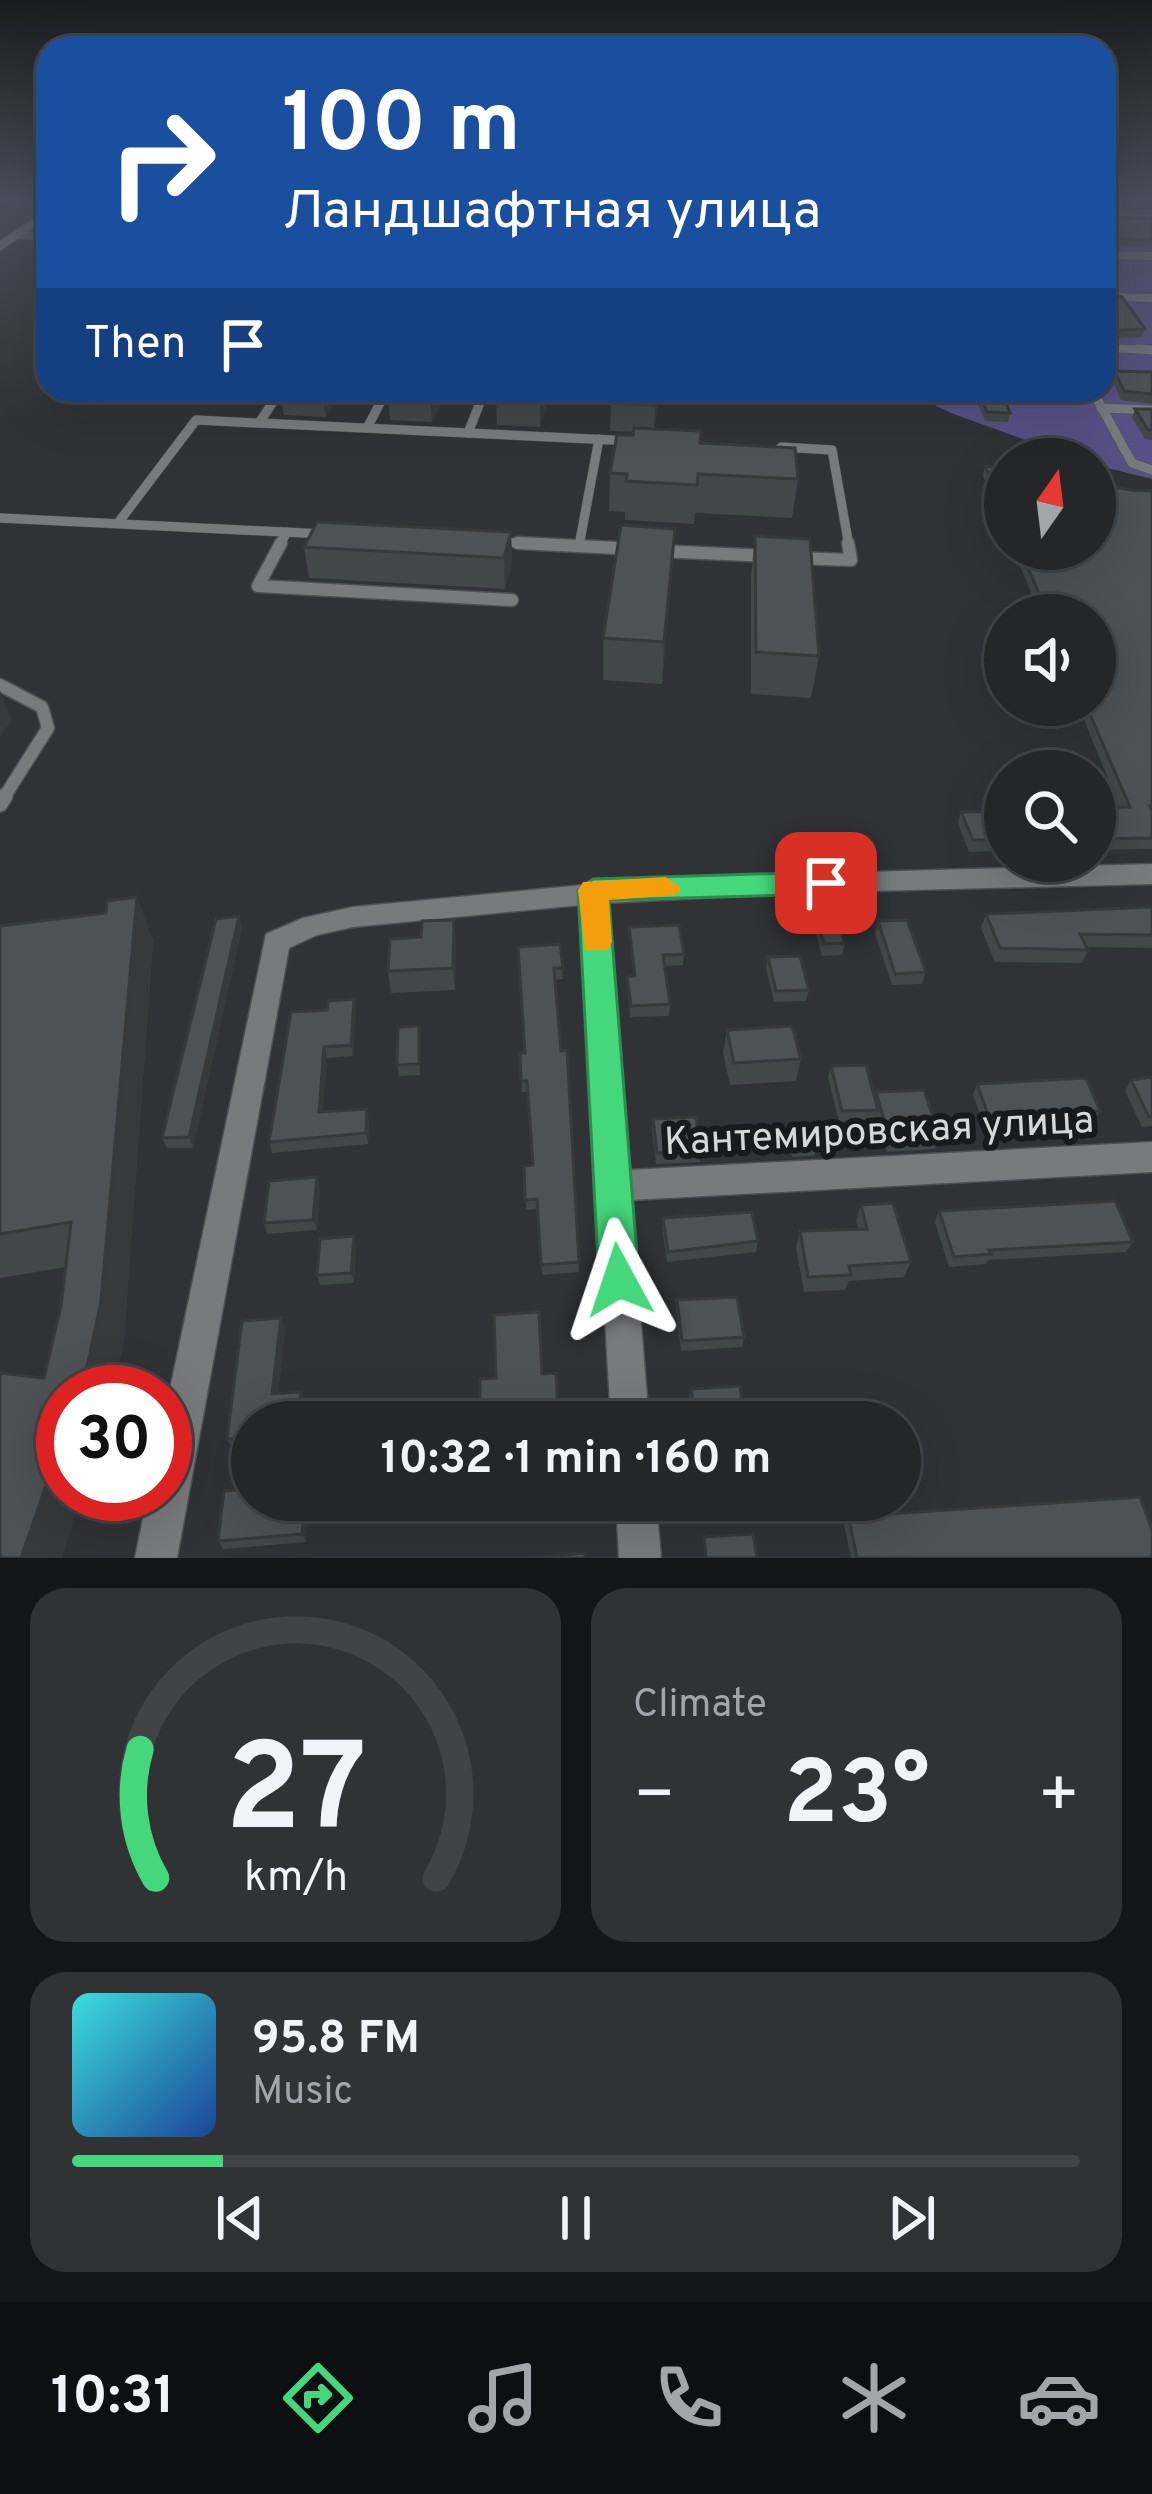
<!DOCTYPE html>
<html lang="en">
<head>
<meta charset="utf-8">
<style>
  :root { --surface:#242628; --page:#303234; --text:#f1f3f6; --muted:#a3a5a8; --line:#414345; --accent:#44d77b }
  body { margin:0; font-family:Overpass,sans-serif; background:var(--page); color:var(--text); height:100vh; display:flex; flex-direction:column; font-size:45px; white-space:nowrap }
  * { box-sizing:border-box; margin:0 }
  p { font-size:39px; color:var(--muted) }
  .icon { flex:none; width:66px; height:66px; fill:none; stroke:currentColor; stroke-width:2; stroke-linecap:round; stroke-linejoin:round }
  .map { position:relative; height:1558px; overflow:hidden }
  .details { display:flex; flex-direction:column; gap:30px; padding:30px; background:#141516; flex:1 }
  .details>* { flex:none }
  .hud { position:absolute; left:36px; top:36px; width:1080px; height:366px; border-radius:36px; box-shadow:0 12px 48px #0002,0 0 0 3px var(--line); background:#1a4fa0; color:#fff; overflow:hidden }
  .needle { width:78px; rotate:14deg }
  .tools { position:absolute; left:984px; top:438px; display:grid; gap:24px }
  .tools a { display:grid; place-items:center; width:132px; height:132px; border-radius:50%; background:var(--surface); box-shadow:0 12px 48px #0002,0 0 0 3px var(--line); font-size:60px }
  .speed { position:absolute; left:36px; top:1365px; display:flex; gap:24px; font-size:60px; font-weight:700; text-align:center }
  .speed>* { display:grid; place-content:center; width:156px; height:156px; border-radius:50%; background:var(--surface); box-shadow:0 12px 48px #0002,0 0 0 3px var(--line); line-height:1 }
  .speed .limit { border:18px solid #d22; background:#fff; color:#111 }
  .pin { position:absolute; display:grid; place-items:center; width:102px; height:102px; color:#fff; margin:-51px; border-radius:24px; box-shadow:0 6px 18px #0006 }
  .me { position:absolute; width:132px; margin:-66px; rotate:355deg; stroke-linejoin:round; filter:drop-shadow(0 0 9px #0008) }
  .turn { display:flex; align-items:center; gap:42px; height:252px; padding:0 48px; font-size:54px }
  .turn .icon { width:156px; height:156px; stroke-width:2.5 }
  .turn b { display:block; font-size:84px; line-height:102px }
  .then { display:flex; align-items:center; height:114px; padding:0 48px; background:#0003; gap:24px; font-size:45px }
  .big { font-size:90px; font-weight:700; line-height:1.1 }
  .details .tile { flex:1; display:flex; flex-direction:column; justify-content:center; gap:18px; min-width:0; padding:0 42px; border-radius:36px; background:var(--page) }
  .details .dial { align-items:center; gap:0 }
  .dial svg { height:312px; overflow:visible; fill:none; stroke:var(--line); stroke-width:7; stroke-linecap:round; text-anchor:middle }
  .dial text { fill:var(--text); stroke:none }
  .song { display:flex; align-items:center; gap:36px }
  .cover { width:144px; height:144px; border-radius:18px; background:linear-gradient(135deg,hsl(180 70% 55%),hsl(220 70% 35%)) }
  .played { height:12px; border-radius:6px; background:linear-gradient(90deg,var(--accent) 15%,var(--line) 15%) }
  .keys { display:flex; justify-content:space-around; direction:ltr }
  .heat { display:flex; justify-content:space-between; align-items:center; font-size:66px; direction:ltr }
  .details .tiles { flex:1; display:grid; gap:30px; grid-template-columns:1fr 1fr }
  .tile:last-child { grid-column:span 2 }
  .trip { position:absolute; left:231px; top:1401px; width:690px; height:120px; border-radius:60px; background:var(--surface); box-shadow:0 12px 48px #0002,0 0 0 3px var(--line); font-weight:700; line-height:120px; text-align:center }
  .tab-bar { display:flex; height:192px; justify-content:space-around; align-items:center; background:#0e0f10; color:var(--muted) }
  .tab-bar .icon { width:84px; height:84px }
  .tab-bar .on { color:var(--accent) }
  .tab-bar b { font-size:54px; color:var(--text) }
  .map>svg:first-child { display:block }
  .green { fill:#595086 }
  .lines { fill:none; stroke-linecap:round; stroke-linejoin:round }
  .service-far3-casing { stroke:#4e5053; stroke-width:9 }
  .service-far2-casing { stroke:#4e5053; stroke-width:10 }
  .service-far1-casing { stroke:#4e5053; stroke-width:15 }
  .service-casing { stroke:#4e5053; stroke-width:18 }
  .minor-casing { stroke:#4e5053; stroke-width:3 }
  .secondary-casing { stroke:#4e5053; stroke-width:3 }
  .service-far3 { stroke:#797a7c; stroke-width:8 }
  .service-far2 { stroke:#797a7c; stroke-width:9 }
  .service-far1 { stroke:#797a7c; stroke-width:12 }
  .service { stroke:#797a7c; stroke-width:15 }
  .minor { fill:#797a7c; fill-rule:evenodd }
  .secondary { fill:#a2a3a5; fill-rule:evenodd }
  .wall { fill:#434748 }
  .shaded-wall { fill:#37393b }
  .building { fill:#4e5254; stroke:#37393b; stroke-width:3 }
  .route { fill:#44d77b; stroke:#2c8c50; stroke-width:3 }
  .slow { fill:#f59e0b }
  .labels { text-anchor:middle; stroke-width:12; stroke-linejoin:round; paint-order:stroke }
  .near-street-label { font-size:39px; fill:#d6d7d9; stroke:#191a1b }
</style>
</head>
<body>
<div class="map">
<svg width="1152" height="1558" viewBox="0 0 1152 1558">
  <rect width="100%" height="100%" fill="#303235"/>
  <path class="green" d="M1104,203H1152V479L1095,465V459H1078L951,413L904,390H1104Z"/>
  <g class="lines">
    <g class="service-far3-casing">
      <g id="service-far3">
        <path d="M1104,217L1152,218"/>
        <path d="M16,235L48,236"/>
        <path d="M1104,255L1152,256"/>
        <path d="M1104,297L1152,298"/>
        <path d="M1104,348L1152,350"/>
      </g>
    </g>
    <g class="service-far2-casing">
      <g id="service-far2">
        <path d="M1138,349L1152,350"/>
        <path d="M1092,390L1132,463L1152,470"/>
        <path d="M1101,408L1152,410"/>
        <path d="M259,423L281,390"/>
        <path d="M367,428L387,390"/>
        <path d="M468,433L485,390"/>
        <path d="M781,447L832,450L849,546"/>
        <path d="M0,518L324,534"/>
        <path d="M118,523L196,420L633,441"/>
        <path d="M496,542L578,546"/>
        <path d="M279,546L287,532"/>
        <path d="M579,546L599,439"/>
      </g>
    </g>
    <g class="service-far1-casing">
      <g id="service-far1">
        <path d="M281,543L258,586L512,600"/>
        <path d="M518,543L636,549"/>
        <path d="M658,551L768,556"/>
        <path d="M796,558L851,560L848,543"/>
        <path d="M0,685L42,707L48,728L3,799"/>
      </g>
    </g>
    <g class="service-casing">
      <path id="service" d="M0,804L5,796"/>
    </g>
    <g class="minor-casing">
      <g id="minor">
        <path d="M1152,864V884L793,893L607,903L629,1170L1152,1142V1172L631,1200L649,1422H611L581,905L353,927L317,935L289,948L177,1558H135L148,1494H165V1413L266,934L303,918L353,907L583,885L593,880L603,883L793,874Z"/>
        <path d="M616,1500H656L661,1558H619Z"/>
      </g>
    </g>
    <g class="secondary-casing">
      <path id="secondary" d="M48,209V217L0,251V241Z"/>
    </g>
    <use href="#service-far3" class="service-far3"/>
    <use href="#service-far2" class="service-far2"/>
    <use href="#service-far1" class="service-far1"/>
    <use href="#service" class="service"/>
    <use href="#minor" class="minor"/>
    <use href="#secondary" class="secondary"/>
  </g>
  <g class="wall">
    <path d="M1104,203H1152V210L1104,209Z"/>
    <path d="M1104,216L1106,218H1152V249L1104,245Z"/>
    <path d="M1104,294L1145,329L1142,337L1104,339Z"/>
    <path d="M1115,371L1152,372V404L1121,400L1112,380Z"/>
    <path d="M279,390H342L326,417L284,415Z"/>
    <path d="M388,390H447L432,422L390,420Z"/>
    <path d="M551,390L540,427L497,425L496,397Z"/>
    <path d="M660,390L654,429L700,443L798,479L792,518L695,513L694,524L625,520V512L609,511L610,473L634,432L610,431L611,403Z"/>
    <path d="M964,390H1001L1010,413L1008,422L985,421L978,405L970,404Z"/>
    <path d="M1135,409H1152V440L1145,439L1132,418Z"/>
    <path d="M985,466L1005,469V530L983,476Z"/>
    <path d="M1132,490L1152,491V849L1095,850V808H1120L1078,705H1095V615H1040L1013,549H1095Z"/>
    <path d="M511,532L512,562L505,589L309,578L304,547Z"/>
    <path d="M755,536L819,656L811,698L751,694V576Z"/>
    <path d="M672,569L662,684L603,680V638Z"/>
    <path d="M1005,811V851L969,852L958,823L961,812Z"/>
    <path d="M137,897L153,941L124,1339L44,1378L61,1306L66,1267L0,1278V926L106,913Z"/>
    <path d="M1152,907V948L1087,947L1088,950L1082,963L995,962L981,928L986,914Z"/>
    <path d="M817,919L845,943L842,955L822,956L815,930Z"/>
    <path d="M878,921L926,972L922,984L892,985L875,933Z"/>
    <path d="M242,927L193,1148H167L162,1138Z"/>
    <path d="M629,927L684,954L683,965L664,966L670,1004L669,1016L630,1017L627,977L634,976Z"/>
    <path d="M421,937L456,942L455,990L391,993L388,971Z"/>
    <path d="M560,944L563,979L555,980L579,1272L542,1275L537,1209L526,1210L524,1166L533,1165L528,1092H522L520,1053H525Z"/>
    <path d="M768,957L809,990L806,1001L774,1002L766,968Z"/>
    <path d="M327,1010H356L353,1056L327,1058L322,1112L369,1120L368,1144L272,1153L269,1142Z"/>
    <path d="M419,1026L420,1075L399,1076L397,1065Z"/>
    <path d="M727,1030L801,1059L796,1081L730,1085L723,1053Z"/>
    <path d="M831,1066L875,1097L876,1092L940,1138L935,1149L887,1152L877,1116L875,1120L839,1122L828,1077Z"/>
    <path d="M1152,1077V1126L1142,1127L1125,1091L1131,1080Z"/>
    <path d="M977,1084L1100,1111L1095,1122L1026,1125L1023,1132L987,1133L973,1095Z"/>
    <path d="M653,1119L701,1151L700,1162L656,1164L652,1130Z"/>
    <path d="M789,1124L817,1145L814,1156L792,1157L787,1135Z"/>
    <path d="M317,1177L320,1188L317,1230L267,1234L264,1223Z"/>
    <path d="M861,1205L911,1262L904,1277L849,1281L845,1290L804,1292L796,1247L800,1231L858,1229L856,1221Z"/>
    <path d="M939,1211L1133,1242L1126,1252L988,1260L986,1264L949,1267L935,1222Z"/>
    <path d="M663,1218L758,1241L756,1252L667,1262L662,1228Z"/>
    <path d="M356,1247L354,1283L320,1285L317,1275Z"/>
    <path d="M677,1300L744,1337L742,1347L681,1351L676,1310Z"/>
    <path d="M285,1328L278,1394L305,1401L252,1422V1447L232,1448L227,1439Z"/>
    <path d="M556,1373L558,1422H481L480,1415L542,1374Z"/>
    <path d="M691,1389L745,1422H692L689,1398Z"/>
    <path d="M252,1500H309L306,1542L223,1549L218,1541Z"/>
    <path d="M415,1500H493V1518L420,1520Z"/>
    <path d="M843,1500H886L889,1514L1152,1558H851L840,1506Z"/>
  </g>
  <g class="shaded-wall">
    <path d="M321,390H342L326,417Z"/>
    <path d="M432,390H447L432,422L430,394Z"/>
    <path d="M542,390H551L540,427V399Z"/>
    <path d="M657,390H660L654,433L655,405Z"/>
    <path d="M675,529L672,569L662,684L664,642Z"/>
    <path d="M511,532L512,562L505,589L504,558Z"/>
    <path d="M0,691L12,720L0,737Z"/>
    <path d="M137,897L153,941L124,1339L114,1392H78Z"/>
    <path d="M239,916L242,927L193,1148L189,1137Z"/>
    <path d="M454,920L456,942L455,990L453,968Z"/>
    <path d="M354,999L356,1010L353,1056L351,1045Z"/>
    <path d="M324,1047L327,1058L322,1123L319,1112Z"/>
    <path d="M367,1109L369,1120L368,1144L366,1133Z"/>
    <path d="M317,1177L320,1188L317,1230L313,1220Z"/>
    <path d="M354,1236L356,1247L354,1283L351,1273Z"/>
    <path d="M281,1318L285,1328L277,1403L272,1394Z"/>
    <path d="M301,1392L305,1401L303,1422H298Z"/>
    <path d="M63,1436V1494H82L62,1558H21Z"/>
    <path d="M305,1500H309L306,1542L302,1534Z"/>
  </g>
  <g class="building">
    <path d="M1104,216L1106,218H1152V241L1104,237Z"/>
    <path d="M1104,294L1122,297L1145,329L1104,331Z"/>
    <path d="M1115,371L1152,372V394L1124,391Z"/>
    <path d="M388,390H432L430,394L387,393Z"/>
    <path d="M498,390H542L540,399L496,397Z"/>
    <path d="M613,390H657L655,405L611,403Z"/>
    <path d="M970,390H1001L1010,413L987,412L980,396L972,395Z"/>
    <path d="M1135,409H1152V430H1148Z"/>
    <path d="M634,428L701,431L700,443L795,448L798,479L698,474L697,485L626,481L627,474L610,473L617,435H633Z"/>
    <path d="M985,466L1005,469V513Z"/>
    <path d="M1095,484L1132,490L1152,491V806H1150L1152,810V838L1095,839V808L1130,807L1086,705H1095V615H1048L1020,549H1095Z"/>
    <path d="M317,522L511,532L504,558L304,547Z"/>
    <path d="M621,525L675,529L664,642L603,638Z"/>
    <path d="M755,536L810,539L819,656L756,652Z"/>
    <path d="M1005,811V840H973L961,812Z"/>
    <path d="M137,897L101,1301L87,1367L78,1392H63V1436L21,1558H0V1373L44,1378L61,1306L71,1222L0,1234V926L106,913L107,901Z"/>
    <path d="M1152,907V935L1080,934L1088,950L1000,948L986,914Z"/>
    <path d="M239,916L189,1137L162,1138L216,919Z"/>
    <path d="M837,918L845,943L824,944L817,919Z"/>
    <path d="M454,920L453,968L388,971L390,939L421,937L422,921Z"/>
    <path d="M907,920L926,972L895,974L878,921Z"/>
    <path d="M679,925L684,954L663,955L670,1004L631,1006L627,977L635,976L629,927Z"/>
    <path d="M560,944L563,968H554L561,1051L567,1050L579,1262L541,1265L537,1199L525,1200L524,1166L533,1165L527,1081H521L520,1053H525L518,947Z"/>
    <path d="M800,956L809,990L776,991L768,957Z"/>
    <path d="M354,999L351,1045L324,1047L319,1112L367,1109L366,1133L269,1142L291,1012L327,1010L328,1001Z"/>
    <path d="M419,1026V1064L397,1065L398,1027Z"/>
    <path d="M792,1026L801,1059L734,1063L727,1030Z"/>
    <path d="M866,1065L878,1110L842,1111L831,1066Z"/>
    <path d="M1152,1077V1116L1149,1117L1131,1080Z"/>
    <path d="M1086,1078L1100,1111L1025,1114L1028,1121L991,1123L977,1084Z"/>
    <path d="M924,1090L940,1138L890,1141L876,1092Z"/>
    <path d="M696,1117L701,1151L657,1153L653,1119Z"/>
    <path d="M812,1123L817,1145L794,1146L789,1124Z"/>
    <path d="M317,1177L313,1220L264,1223L269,1181Z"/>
    <path d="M1115,1201L1133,1242L989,1250L991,1254L954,1257L939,1211Z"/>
    <path d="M893,1203L911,1262L849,1266L851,1275L808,1277L800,1231L867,1229L861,1205Z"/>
    <path d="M752,1212L758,1241L668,1252L663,1218Z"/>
    <path d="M354,1236L351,1273L317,1275L320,1239Z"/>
    <path d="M737,1297L744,1337L682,1341L677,1300Z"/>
    <path d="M539,1312L542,1374L556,1373L558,1409L480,1415V1379L496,1378L494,1315Z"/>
    <path d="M281,1318L272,1394L301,1392L298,1422H252V1437L227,1439L242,1321Z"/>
    <path d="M740,1386L745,1422H695L691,1389Z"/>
    <path d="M252,1489V1500H305L302,1534L218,1541L224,1491Z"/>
    <path d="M1140,1497L1152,1530V1558H857L845,1500H886L889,1514Z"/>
    <path d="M415,1500H491V1501L415,1504Z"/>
    <path d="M753,1534L757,1558H706L704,1537Z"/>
    <path d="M585,1553V1558H528Z"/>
  </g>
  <linearGradient id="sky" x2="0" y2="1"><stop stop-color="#1a1c1d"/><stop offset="0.48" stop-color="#484f5c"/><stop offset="1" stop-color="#484f5c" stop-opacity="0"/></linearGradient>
  <rect width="1152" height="421" fill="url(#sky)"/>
  <path class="route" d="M826,872L841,883L826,894L609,900L639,1280L633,1294L619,1300L604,1294L599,1280L578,890L593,879Z"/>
  <path class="slow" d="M666,877L681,888L677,895L609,900L612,942L608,950H585L578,890L583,882Z"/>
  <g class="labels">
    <g class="near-street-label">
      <text transform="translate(879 1129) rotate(-3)" y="14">Кантемировская улица</text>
    </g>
  </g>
</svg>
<div class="tools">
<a><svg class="needle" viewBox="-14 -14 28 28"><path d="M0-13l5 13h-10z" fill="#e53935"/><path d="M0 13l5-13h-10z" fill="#a3a5a8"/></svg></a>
<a><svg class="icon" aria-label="sound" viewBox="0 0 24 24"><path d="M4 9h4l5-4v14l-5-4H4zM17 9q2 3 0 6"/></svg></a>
<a><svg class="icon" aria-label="search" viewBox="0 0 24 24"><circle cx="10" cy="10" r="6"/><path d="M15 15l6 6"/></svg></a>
</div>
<div class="speed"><div class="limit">30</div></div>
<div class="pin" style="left:826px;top:883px;background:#d93025"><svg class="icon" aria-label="arrive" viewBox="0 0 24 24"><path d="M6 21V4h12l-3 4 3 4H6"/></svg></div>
<svg class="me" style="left:619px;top:1280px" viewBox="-20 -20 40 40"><path d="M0-17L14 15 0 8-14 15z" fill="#44d77b" stroke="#fff" stroke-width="4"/></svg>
<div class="trip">10:32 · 1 min · 160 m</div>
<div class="hud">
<div class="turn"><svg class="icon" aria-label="right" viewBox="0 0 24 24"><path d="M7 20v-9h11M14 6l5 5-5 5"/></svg><div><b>100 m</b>Ландшафтная улица</div></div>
<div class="then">Then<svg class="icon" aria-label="arrive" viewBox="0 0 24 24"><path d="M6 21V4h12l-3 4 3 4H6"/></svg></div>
</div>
</div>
<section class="details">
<div class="tiles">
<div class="tile dial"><svg viewBox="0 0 100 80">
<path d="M14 69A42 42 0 1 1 86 69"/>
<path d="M14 69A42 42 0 0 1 10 36" stroke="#44d77b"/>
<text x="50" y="56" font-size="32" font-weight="700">27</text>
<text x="50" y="72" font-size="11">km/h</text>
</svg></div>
<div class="tile"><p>Climate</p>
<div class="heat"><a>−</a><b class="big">23°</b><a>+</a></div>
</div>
<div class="tile">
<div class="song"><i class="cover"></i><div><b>95.8 FM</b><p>Music</p></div></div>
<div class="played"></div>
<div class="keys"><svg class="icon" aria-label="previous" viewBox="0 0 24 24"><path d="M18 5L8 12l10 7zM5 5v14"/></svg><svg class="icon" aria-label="pause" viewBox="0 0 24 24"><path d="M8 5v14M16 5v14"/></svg><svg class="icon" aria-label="next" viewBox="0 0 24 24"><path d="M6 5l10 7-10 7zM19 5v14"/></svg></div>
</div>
</div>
</section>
<nav class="tab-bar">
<b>10:31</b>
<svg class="icon on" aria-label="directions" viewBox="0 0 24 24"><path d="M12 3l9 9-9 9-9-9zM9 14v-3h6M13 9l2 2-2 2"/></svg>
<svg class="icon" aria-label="music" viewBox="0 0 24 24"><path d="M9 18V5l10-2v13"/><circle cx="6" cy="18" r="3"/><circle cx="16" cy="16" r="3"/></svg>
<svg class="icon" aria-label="phone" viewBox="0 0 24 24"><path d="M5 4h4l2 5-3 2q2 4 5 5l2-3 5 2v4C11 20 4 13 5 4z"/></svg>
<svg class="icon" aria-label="climate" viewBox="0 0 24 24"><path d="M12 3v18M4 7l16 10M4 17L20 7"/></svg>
<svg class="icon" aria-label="car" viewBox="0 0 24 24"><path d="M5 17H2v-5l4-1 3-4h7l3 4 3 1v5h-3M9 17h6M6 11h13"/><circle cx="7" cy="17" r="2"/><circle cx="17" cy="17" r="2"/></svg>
</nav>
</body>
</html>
